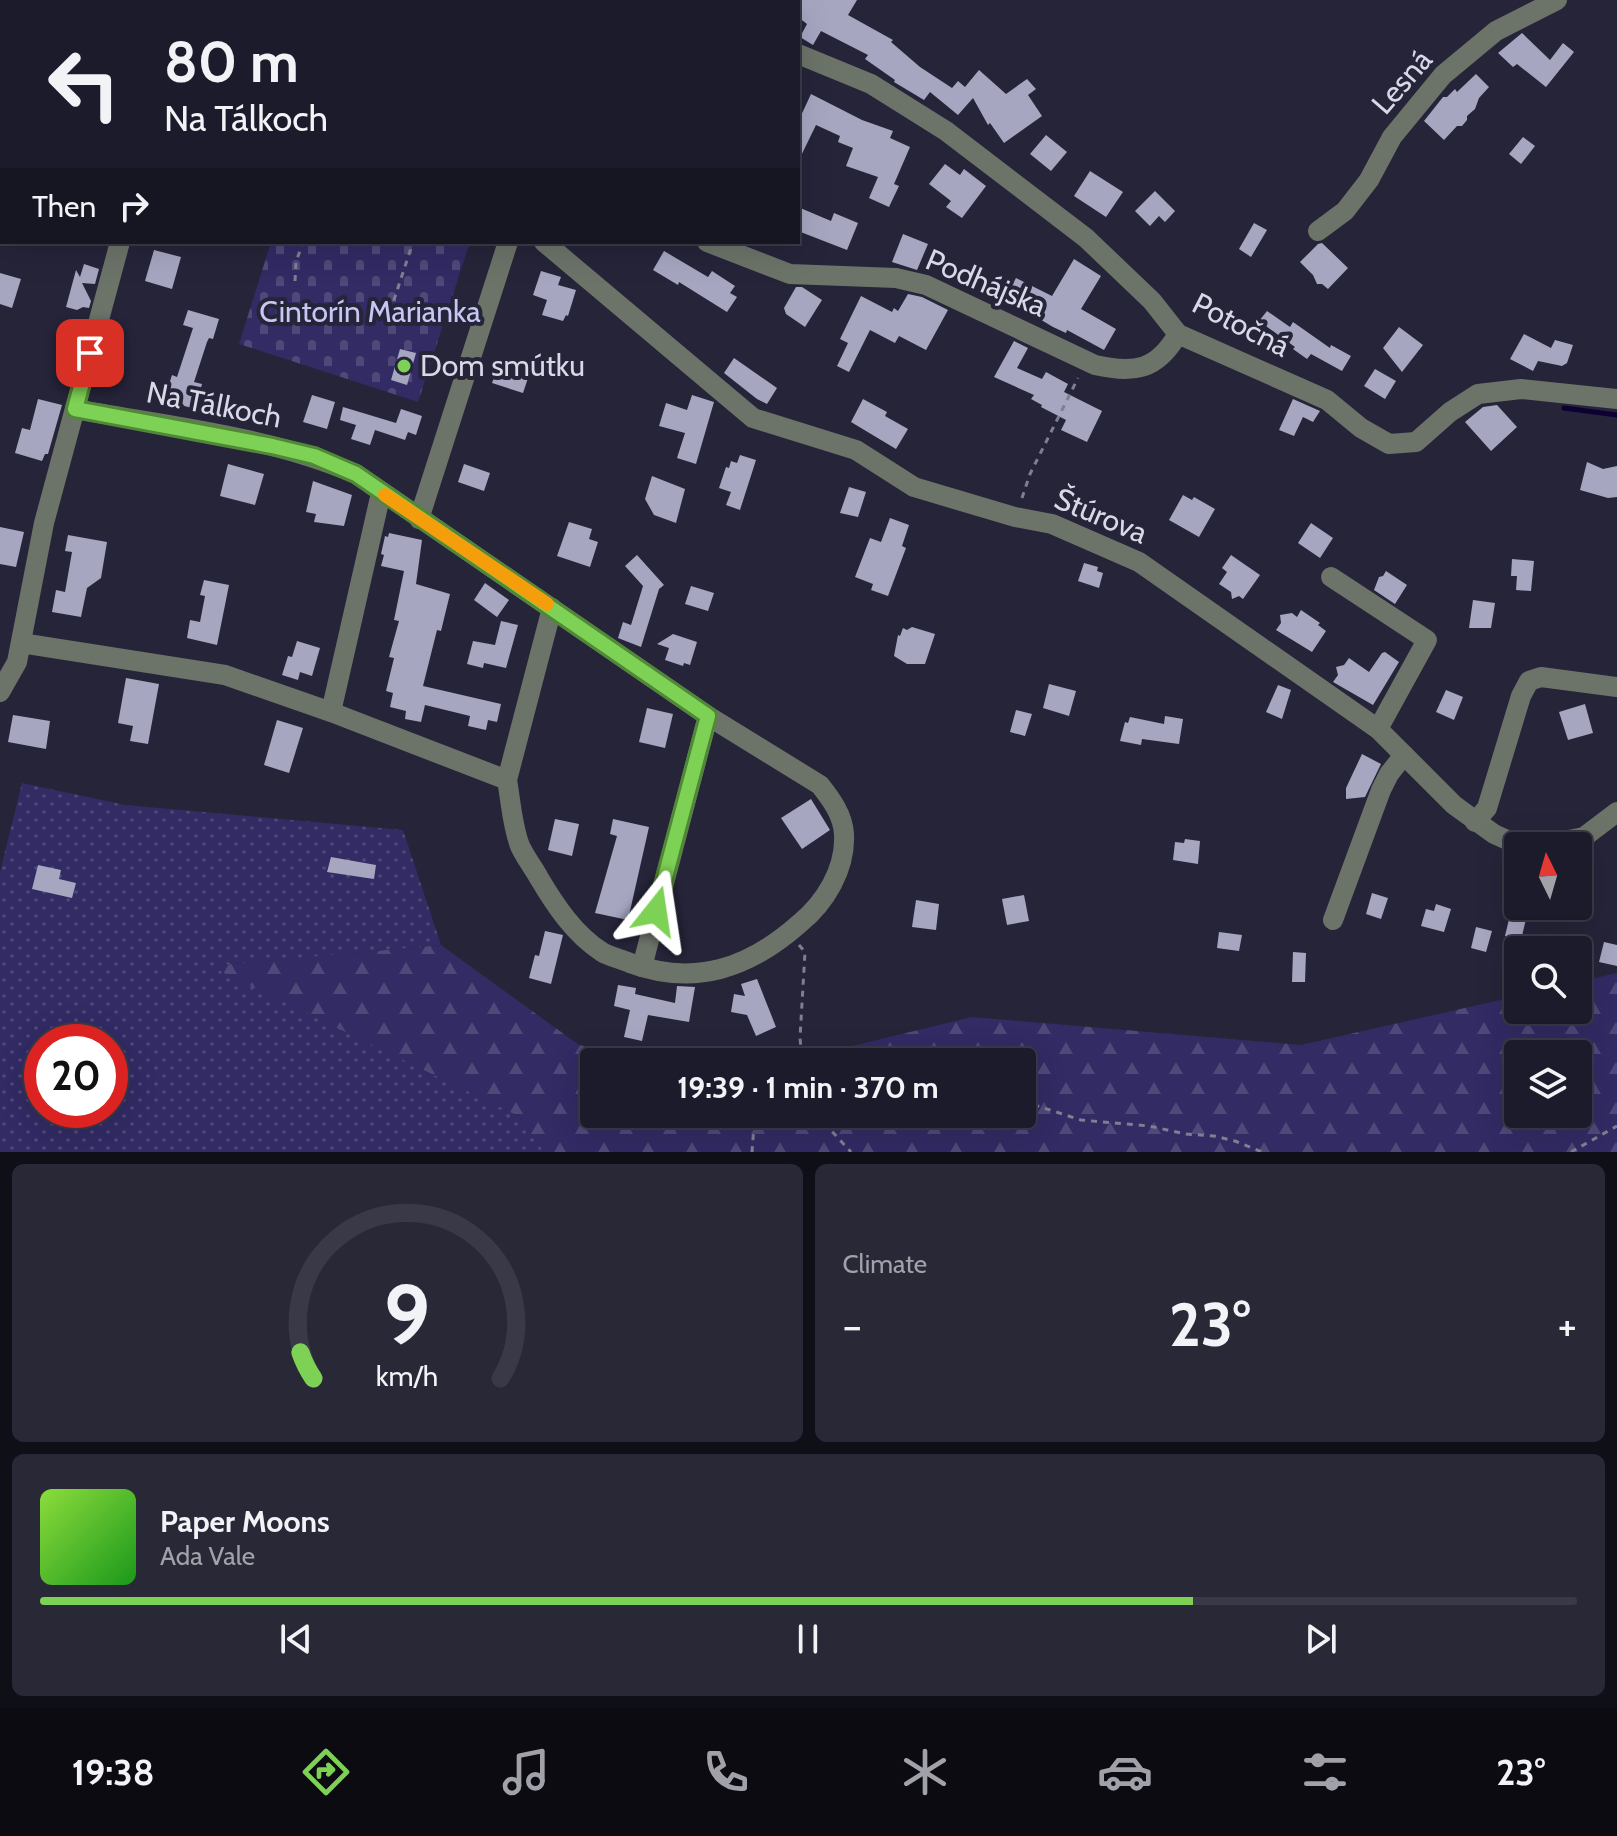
<!DOCTYPE html>
<html lang="en">
<head>
<meta charset="utf-8">
<style>
  :root { --surface:#1c1b2b; --page:#292837; --text:#f1f3f6; --muted:#a0a1a9; --line:#3a3947; --accent:#7dd154 }
  body { margin:0; font-family:Cabin,sans-serif; background:var(--page); color:var(--text); height:100vh; display:flex; flex-direction:column; font-size:30px; white-space:nowrap }
  * { box-sizing:border-box; margin:0 }
  p { font-size:26px; color:var(--muted) }
  .icon { flex:none; width:44px; height:44px; fill:none; stroke:currentColor; stroke-width:2; stroke-linecap:round; stroke-linejoin:round }
  .map { position:relative; height:1152px; overflow:hidden }
  .sheet { display:flex; flex-direction:column; gap:12px; padding:12px; background:#0f0f18; flex:1 }
  .sheet>* { flex:none }
  .banner { position:absolute; left:0px; top:0px; width:800px; height:244px; box-shadow:0 8px 32px #0002,0 0 0 2px var(--line); background:#1c1b2b; color:var(--text); overflow:hidden }
  .needle { width:52px; rotate:355deg }
  .fabs { position:absolute; left:1504px; top:832px; display:grid; gap:16px }
  .fabs a { display:grid; place-items:center; width:88px; height:88px; border-radius:8px; background:var(--surface); box-shadow:0 8px 32px #0002,0 0 0 2px var(--line); font-size:40px }
  .speed { position:absolute; left:24px; top:1024px; display:flex; gap:16px; font-size:40px; font-weight:700; text-align:center }
  .speed>* { display:grid; place-content:center; width:104px; height:104px; border-radius:50%; background:var(--surface); box-shadow:0 8px 32px #0002,0 0 0 2px var(--line); line-height:1 }
  .speed .limit { border:12px solid #d22; background:#fff; color:#111 }
  .pin { position:absolute; display:grid; place-items:center; width:68px; height:68px; color:#fff; margin:-34px; border-radius:16px; box-shadow:0 4px 12px #0006 }
  .me { position:absolute; width:88px; margin:-44px; rotate:15deg; stroke-linejoin:round; filter:drop-shadow(0 0 6px #0008) }
  .turn { display:flex; align-items:center; gap:28px; height:168px; padding:0 32px; font-size:36px }
  .turn .icon { width:104px; height:104px; stroke-width:2.5 }
  .turn b { display:block; font-size:56px; line-height:68px }
  .then { display:flex; align-items:center; height:76px; padding:0 32px; background:#0003; gap:16px; font-size:30px }
  .big { font-size:60px; font-weight:700; line-height:1.1 }
  .sheet .card { flex:1; display:flex; flex-direction:column; justify-content:center; gap:12px; min-width:0; padding:0 28px; border-radius:12px; background:var(--page) }
  .sheet .dial { align-items:center; gap:0 }
  .dial svg { height:208px; overflow:visible; fill:none; stroke:var(--line); stroke-width:7; stroke-linecap:round; text-anchor:middle }
  .dial text { fill:var(--text); stroke:none }
  .song { display:flex; align-items:center; gap:24px }
  .cover { width:96px; height:96px; border-radius:12px; background:linear-gradient(135deg,hsl(90 70% 55%),hsl(120 70% 35%)) }
  .played { height:8px; border-radius:4px; background:linear-gradient(90deg,var(--accent) 75%,var(--line) 75%) }
  .keys { display:flex; justify-content:space-around; direction:ltr }
  .heat { display:flex; justify-content:space-between; align-items:center; font-size:44px; direction:ltr }
  .sheet .tiles { flex:1; display:grid; gap:12px; grid-template-columns:1fr 1fr }
  .card:last-child { grid-column:span 2 }
  .trip { position:absolute; left:580px; top:1048px; width:456px; height:80px; border-radius:8px; background:var(--surface); box-shadow:0 8px 32px #0002,0 0 0 2px var(--line); font-weight:700; line-height:80px; text-align:center }
  .tab-bar { display:flex; height:128px; justify-content:space-around; align-items:center; background:#0b0b11; color:var(--muted) }
  .tab-bar .icon { width:56px; height:56px }
  .tab-bar .on { color:var(--accent) }
  .tab-bar b { font-size:36px; color:var(--text) }
  .map>svg:first-child { display:block }
  .forest { fill:url(#forest-firs); fill-rule:evenodd }
  .cemetery { fill:url(#cemetery-stones) }
  .garden { fill:url(#garden-dots); fill-rule:evenodd }
  .lines { fill:none; stroke-linecap:round; stroke-linejoin:round }
  .stream { stroke:#0d0033; stroke-width:5 }
  .building { fill:#a6a6c1 }
  .path { stroke:#807f91; stroke-width:3; stroke-dasharray:6 6; stroke-linecap:butt }
  .minor { stroke:#6c7369; stroke-width:20 }
  .route-casing { stroke:#518837; stroke-width:20 }
  .route { stroke:#7dd154; stroke-width:14 }
  .slow { stroke:#f59e0b; stroke-width:14 }
  .poi-dot { fill:#7dd154; stroke:#252439; stroke-width:3 }
  .labels { text-anchor:middle; stroke-width:8; stroke-linejoin:round; paint-order:stroke }
  .street-label { font-size:30px; fill:#d8d8e7; stroke:#252439 }
  .park-label { font-size:30px; fill:#c8c7f4; stroke:#252439 }
  .poi-label { font-size:30px; fill:#d8d8e7; stroke:#252439; text-anchor:start }
</style>
</head>
<body>
<div class="map">
<svg width="1617" height="1152" viewBox="0 0 1617 1152">
  <defs>
    <pattern id="forest-firs" width="22" height="20" patternUnits="userSpaceOnUse" patternTransform="scale(2)"><rect width="22" height="20" fill="#322b64"/><path d="M5 1l3.5 6h-7zM16 11l3.5 6h-7z" fill="#4f497a"/></pattern>
    <pattern id="cemetery-stones" width="16" height="16" patternUnits="userSpaceOnUse" patternTransform="scale(2)"><rect width="16" height="16" fill="#322b64"/><path d="M2 7V4a2 2 0 0 1 4 0v3zM10 15v-3a2 2 0 0 1 4 0v3z" fill="#4f497a"/></pattern>
    <pattern id="garden-dots" width="8" height="8" patternUnits="userSpaceOnUse" patternTransform="scale(2)"><rect width="8" height="8" fill="#322b64"/><path d="M2 2h.1M6 6h.1" fill="none" stroke="#4f497a" stroke-width="1.8" stroke-linecap="round"/></pattern>
  </defs>
  <rect width="100%" height="100%" fill="#252439"/>
  <path class="forest" d="M441,945L579,1045L656,1062H594V1114H1022V1062H748L807,1057L972,1017L1301,1045L1518,996V1010H1578V982L1617,973V1152H544L518,1116L208,966ZM1518,1054H1578V1114H1518Z"/>
  <path class="cemetery" d="M271,242H470L418,402L239,344Z"/>
  <path class="garden" d="M22,783L125,805L403,830L441,945L210,966L518,1116L544,1152H0V872ZM42,1042H110V1110H42Z"/>
  <g class="lines">
    <path class="stream" d="M1564,408L1617,415"/>
  </g>
  <g class="building">
    <path d="M798,0H857L848,15L893,40L891,42L920,67L952,88L958,81L965,87L979,70L1006,94L1027,79L1036,89L1028,95L1042,116L1004,143L990,123L988,125L973,98L958,115L930,92L924,100L894,82L895,80L865,59L868,55L821,31L813,45L800,37L807,24L798,17Z"/>
    <path d="M1522,33L1550,60L1563,43L1574,52L1546,87L1517,64L1513,67L1498,53Z"/>
    <path d="M1476,74L1489,87L1479,98L1475,109L1467,116V120L1462,126H1457L1444,140L1424,121L1443,97H1447L1455,89L1457,92Z"/>
    <path d="M811,94L862,120L893,131L890,138L910,147L894,184L899,186L889,207L869,198L878,177L846,166L853,148L838,142L840,136L816,125L798,162V122Z"/>
    <path d="M1046,135L1067,152L1051,171L1030,154Z"/>
    <path d="M1523,137L1535,146L1521,164L1509,154Z"/>
    <path d="M945,164L960,175L964,169L986,186L962,218L946,207L951,201L929,184Z"/>
    <path d="M1090,171L1123,192L1106,217L1074,196Z"/>
    <path d="M1155,191L1175,211L1165,222L1159,216L1150,226L1135,211Z"/>
    <path d="M798,207L831,221L834,213L858,223L847,250L798,231Z"/>
    <path d="M1254,223L1267,230L1251,257L1239,249Z"/>
    <path d="M903,234L928,244L917,270L892,262Z"/>
    <path d="M1322,243L1348,268L1328,289L1322,284H1317L1313,275L1300,262L1318,244Z"/>
    <path d="M154,250L181,257L172,289L145,281Z"/>
    <path d="M664,251L708,277L712,271L735,286L730,293L737,297L727,312L679,282L678,285L653,270Z"/>
    <path d="M1074,259L1101,276L1081,309L1116,329L1104,350L1067,330L1066,333L1053,327L1005,298L1016,278L1052,296Z"/>
    <path d="M84,264L99,269L95,284L82,283L91,301L89,308L83,307L77,310L66,307L76,270L80,277Z"/>
    <path d="M541,271L561,277L558,285L576,290L568,316L566,315L563,321L542,315L547,300L533,295Z"/>
    <path d="M0,273L21,279L12,308L0,304Z"/>
    <path d="M796,287H802L822,300L805,327L786,314L784,308Z"/>
    <path d="M908,294L922,297L948,310L926,350L899,336L895,343L870,330L849,372L837,366L848,343L840,339L861,296L892,312L894,308L898,311Z"/>
    <path d="M188,310L219,319L213,339L209,338L207,342L194,382L202,384L195,409L164,400L172,375L177,377L193,328L183,325Z"/>
    <path d="M1267,311L1290,327L1293,322L1330,348L1331,345L1351,356L1342,371L1311,354L1307,359L1293,349L1295,347L1259,321Z"/>
    <path d="M1399,327L1423,345L1402,372L1383,348Z"/>
    <path d="M1524,334L1551,348L1555,340L1573,345L1567,363L1562,366L1538,361L1533,371L1510,359Z"/>
    <path d="M1014,341L1028,348L1017,368L1042,379L1046,372L1068,384L1064,392L1102,411L1087,442L1061,430L1066,420L1041,407L1042,405L1031,399L1034,395L994,377Z"/>
    <path d="M400,349L416,353L407,385L391,380Z"/>
    <path d="M505,358L532,366L523,393L492,383L497,369L501,370Z"/>
    <path d="M734,358L777,388L767,404L757,399L724,373Z"/>
    <path d="M1375,369L1396,381L1385,399L1364,386Z"/>
    <path d="M312,395L335,402L327,429L303,422Z"/>
    <path d="M692,395L714,402L696,464L677,458L685,433L659,426L666,403L687,410Z"/>
    <path d="M38,399L62,405L48,454H45L42,461L15,453L22,428L30,430Z"/>
    <path d="M863,399L887,412L885,416L908,429L896,449L851,422Z"/>
    <path d="M1293,399L1320,411L1313,422L1303,417L1294,436L1279,430Z"/>
    <path d="M1497,405L1517,427L1491,451L1465,422L1483,407Z"/>
    <path d="M343,407L396,423L401,409L422,416L416,435L408,432L405,440L375,430L370,445L351,439L356,425L340,420Z"/>
    <path d="M740,455L756,460L740,510L726,505L731,492L719,488L726,467L729,468L731,461L737,463Z"/>
    <path d="M1587,462L1603,469L1617,466V497L1608,498L1580,490Z"/>
    <path d="M228,464L264,474L255,505L220,496Z"/>
    <path d="M464,464L490,473L484,491L458,482Z"/>
    <path d="M652,476L685,489L676,523L654,515L645,499Z"/>
    <path d="M313,481L352,495L344,526L314,522L316,514L306,512Z"/>
    <path d="M849,487L866,492L858,517L840,513Z"/>
    <path d="M1183,495L1192,500L1194,497L1215,509L1199,537L1169,520Z"/>
    <path d="M890,518L909,525L902,546L906,548L888,596L871,590L873,584L855,577L870,538L881,542Z"/>
    <path d="M569,522L592,529L589,539L598,542L590,567L557,556Z"/>
    <path d="M1311,523L1333,538L1320,558L1298,543Z"/>
    <path d="M0,527L24,532L16,567L0,564Z"/>
    <path d="M389,533L422,540L416,584L450,594L441,631L437,630L423,686L501,704L497,722L488,720L486,730L468,726L470,716L425,705L421,722L405,719L406,711L390,707L393,693L386,691L394,658L389,657L399,621L394,620L404,571L381,566L384,555L381,554L385,536L388,537Z"/>
    <path d="M68,535L107,542L101,578L87,588L81,617L52,612L56,590L65,592L72,552L65,551Z"/>
    <path d="M637,555L664,585L659,589L641,647L618,638L623,622L631,625L643,586L625,566Z"/>
    <path d="M1231,555L1260,575L1243,599L1239,596L1232,599L1231,592L1219,584L1227,572L1222,568Z"/>
    <path d="M1512,559L1534,561L1531,591L1516,590L1517,576H1511Z"/>
    <path d="M1084,563L1098,567L1097,571L1103,573L1099,588L1078,581Z"/>
    <path d="M1386,571L1407,585L1395,604L1374,590L1379,577L1383,576Z"/>
    <path d="M204,580L229,585L217,645L187,638L190,620L200,622L205,596L200,595Z"/>
    <path d="M485,583L509,600L497,617L474,600Z"/>
    <path d="M691,586L714,593L708,611L685,604Z"/>
    <path d="M1473,600L1495,603L1491,628H1469Z"/>
    <path d="M1301,610L1320,623L1318,625L1326,631L1312,652L1276,630L1281,623L1280,615L1292,613L1297,617Z"/>
    <path d="M501,621L518,625L506,668L484,663L483,668L467,664L473,641L495,645Z"/>
    <path d="M912,627L935,634L925,664H907L894,656L898,635L900,636L903,628L907,630Z"/>
    <path d="M673,634L697,642L690,665L684,663L683,666L665,660L669,648L657,644Z"/>
    <path d="M297,641L320,648L312,676L300,672L298,680L282,675L288,656L292,657Z"/>
    <path d="M1385,652L1399,662L1373,705L1333,682L1338,675L1336,667L1344,665L1349,658L1369,672L1382,653Z"/>
    <path d="M126,678L159,684L148,744L130,741L133,726L118,723Z"/>
    <path d="M1049,684L1076,691L1069,716L1043,708Z"/>
    <path d="M1278,685L1291,690L1282,719L1266,712Z"/>
    <path d="M1446,690L1463,697L1454,720L1436,712Z"/>
    <path d="M1585,704L1593,733L1568,740L1559,712Z"/>
    <path d="M647,708L673,714L665,748L639,742Z"/>
    <path d="M1016,710L1032,714L1025,736L1010,732Z"/>
    <path d="M13,715L50,721L46,749L8,742Z"/>
    <path d="M1165,716L1183,719L1179,744L1142,739L1141,745L1120,741L1125,722L1128,723L1130,717L1164,724Z"/>
    <path d="M277,720L303,728L289,773L264,765Z"/>
    <path d="M1362,754L1381,764L1365,797L1346,799V788Z"/>
    <path d="M811,799L830,830L802,849L781,818Z"/>
    <path d="M555,819L579,824L572,856L548,850Z"/>
    <path d="M613,819L649,827L628,920L595,913L617,836L610,834Z"/>
    <path d="M1185,839L1200,841L1198,864L1173,860L1175,842L1184,843Z"/>
    <path d="M331,857L376,865L374,879L327,872Z"/>
    <path d="M38,865L61,870L59,879L76,883L72,898L32,889Z"/>
    <path d="M1372,893L1388,898L1381,919L1366,914Z"/>
    <path d="M1024,895L1029,921L1007,925L1002,899Z"/>
    <path d="M916,900L939,904L936,930L912,927Z"/>
    <path d="M1436,904L1451,909L1444,932L1421,926L1426,909L1434,911Z"/>
    <path d="M1510,915L1526,919L1521,940L1505,936Z"/>
    <path d="M1476,927L1492,931L1486,952L1471,948Z"/>
    <path d="M545,931L563,935L551,984L529,978L535,955L539,956Z"/>
    <path d="M1219,932L1242,935L1239,951L1217,948Z"/>
    <path d="M1604,942L1617,945V966L1599,962Z"/>
    <path d="M1293,952L1306,953L1305,982H1292Z"/>
    <path d="M757,979L776,1027L756,1036L747,1015L731,1012L734,994L745,996L741,984Z"/>
    <path d="M618,985L636,988L635,994L675,1003L677,986L695,987L689,1022L648,1015L642,1041L624,1037L630,1010L614,1006Z"/>
  </g>
  <g class="lines">
    <g class="path">
      <path d="M295,281L296,262L303,242"/>
      <path d="M390,312L413,242"/>
      <path d="M1022,498L1030,474L1078,378"/>
      <path d="M799,945L805,952L800,1038L801,1048L807,1062"/>
      <path d="M1022,1101L1081,1120L1149,1126L1186,1134L1214,1136L1235,1141L1262,1152"/>
      <path d="M816,1114L851,1152"/>
      <path d="M752,1152L754,1125L766,1114"/>
      <path d="M1571,1152L1617,1126"/>
    </g>
    <g class="minor">
      <path d="M285,0L287,2"/>
      <path d="M718,0L721,2"/>
      <path d="M139,2L149,0"/>
      <path d="M196,2V0"/>
      <path d="M0,50L2,49"/>
      <path d="M798,54L871,84L946,131L1086,238L1152,301L1178,334L1327,400L1361,428L1389,444L1416,442L1450,412L1478,394L1521,389L1617,399"/>
      <path d="M1318,231L1345,211L1369,180L1392,137L1443,75L1496,31L1557,0"/>
      <path d="M544,242L753,418L856,450L914,487L1015,517L1052,524L1139,562L1378,729L1454,805L1494,834L1516,844H1548L1584,837L1617,812"/>
      <path d="M707,242L790,274L896,278L926,285L1095,365C1135,374 1157,370 1178,334"/>
      <path d="M419,519L508,242"/>
      <path d="M1331,577L1427,640L1378,729"/>
      <path d="M21,643L225,675L331,712L507,780C511,802 512,825 520,846C525,857 533,867 539,878C555,905 574,934 602,952C610,957 621,959 630,963C695,987 749,968 799,924C825,903 846,869 844,834C843,815 831,799 820,785L708,716L356,474C268,436 168,426 75,409"/>
      <path d="M0,692L17,662L44,523L120,242"/>
      <path d="M331,712L381,493"/>
      <path d="M507,780L552,608"/>
      <path d="M1475,822L1487,808L1521,696L1529,681L1541,677L1617,687"/>
      <path d="M1333,920L1381,790L1389,774L1404,755"/>
      <path d="M642,967L708,716"/>
    </g>
  </g>
  <g class="lines">
    <g class="route-casing">
      <path id="route" d="M90,353L75,409L272,446L314,456L356,474L708,716L656,911"/>
    </g>
    <use href="#route" class="route"/>
    <path class="slow" d="M385,495L547,604"/>
  </g>
  <circle class="poi-dot" cx="404" cy="366" r="8"/>
  <g class="labels">
    <g class="street-label">
      <text transform="translate(1402 82) rotate(-49)" y="10">Lesná</text>
      <text transform="translate(986 283) rotate(23)" y="10">Podhájska</text>
      <text transform="translate(1241 325) rotate(27)" y="10">Potočná</text>
      <text transform="translate(214 405) rotate(11)" y="10">Na Tálkoch</text>
      <text transform="translate(1101 516) rotate(23)" y="10">Štúrova</text>
    </g>
    <g class="park-label">
      <text x="370" y="322">Cintorín Marianka</text>
    </g>
    <g class="poi-label">
      <text x="420" y="376">Dom smútku</text>
    </g>
  </g>
</svg>
<div class="fabs">
<a><svg class="needle" viewBox="-14 -14 28 28"><path d="M0-13l5 13h-10z" fill="#e53935"/><path d="M0 13l5-13h-10z" fill="#a0a1a9"/></svg></a>
<a><svg class="icon" aria-label="search" viewBox="0 0 24 24"><circle cx="10" cy="10" r="6"/><path d="M15 15l6 6"/></svg></a>
<a><svg class="icon" aria-label="layers" viewBox="0 0 24 24"><path d="M12 4l9 5-9 5-9-5zM3 14l9 5 9-5"/></svg></a>
</div>
<div class="speed"><div class="limit">20</div></div>
<div class="pin" style="left:90px;top:353px;background:#d93025"><svg class="icon" aria-label="arrive" viewBox="0 0 24 24"><path d="M6 21V4h12l-3 4 3 4H6"/></svg></div>
<svg class="me" style="left:656px;top:911px" viewBox="-20 -20 40 40"><path d="M0-17L14 15 0 8-14 15z" fill="#7dd154" stroke="#fff" stroke-width="4"/></svg>
<div class="trip">19:39 · 1 min · 370 m</div>
<div class="banner">
<div class="turn"><svg class="icon" aria-label="left" viewBox="0 0 24 24"><path d="M17 20v-9H6M10 6l-5 5 5 5"/></svg><div><b>80 m</b>Na Tálkoch</div></div>
<div class="then">Then<svg class="icon" aria-label="right" viewBox="0 0 24 24"><path d="M7 20v-9h11M14 6l5 5-5 5"/></svg></div>
</div>
</div>
<section class="sheet">
<div class="tiles">
<div class="card dial"><svg viewBox="0 0 100 80">
<path d="M14 69A42 42 0 1 1 86 69"/>
<path d="M14 69A42 42 0 0 1 9 59" stroke="#7dd154"/>
<text x="50" y="56" font-size="32" font-weight="700">9</text>
<text x="50" y="72" font-size="11">km/h</text>
</svg></div>
<div class="card"><p>Climate</p>
<div class="heat"><a>−</a><b class="big">23°</b><a>+</a></div>
</div>
<div class="card">
<div class="song"><i class="cover"></i><div><b>Paper Moons</b><p>Ada Vale</p></div></div>
<div class="played"></div>
<div class="keys"><svg class="icon" aria-label="previous" viewBox="0 0 24 24"><path d="M18 5L8 12l10 7zM5 5v14"/></svg><svg class="icon" aria-label="pause" viewBox="0 0 24 24"><path d="M8 5v14M16 5v14"/></svg><svg class="icon" aria-label="next" viewBox="0 0 24 24"><path d="M6 5l10 7-10 7zM19 5v14"/></svg></div>
</div>
</div>
</section>
<nav class="tab-bar">
<b>19:38</b>
<svg class="icon on" aria-label="directions" viewBox="0 0 24 24"><path d="M12 3l9 9-9 9-9-9zM9 14v-3h6M13 9l2 2-2 2"/></svg>
<svg class="icon" aria-label="music" viewBox="0 0 24 24"><path d="M9 18V5l10-2v13"/><circle cx="6" cy="18" r="3"/><circle cx="16" cy="16" r="3"/></svg>
<svg class="icon" aria-label="phone" viewBox="0 0 24 24"><path d="M5 4h4l2 5-3 2q2 4 5 5l2-3 5 2v4C11 20 4 13 5 4z"/></svg>
<svg class="icon" aria-label="climate" viewBox="0 0 24 24"><path d="M12 3v18M4 7l16 10M4 17L20 7"/></svg>
<svg class="icon" aria-label="car" viewBox="0 0 24 24"><path d="M5 17H2v-5l4-1 3-4h7l3 4 3 1v5h-3M9 17h6M6 11h13"/><circle cx="7" cy="17" r="2"/><circle cx="17" cy="17" r="2"/></svg>
<svg class="icon" aria-label="filters" viewBox="0 0 24 24"><path d="M4 7h16M4 17h16"/><circle cx="9" cy="7" r="2"/><circle cx="15" cy="17" r="2"/></svg>
<b>23°</b>
</nav>
</body>
</html>
